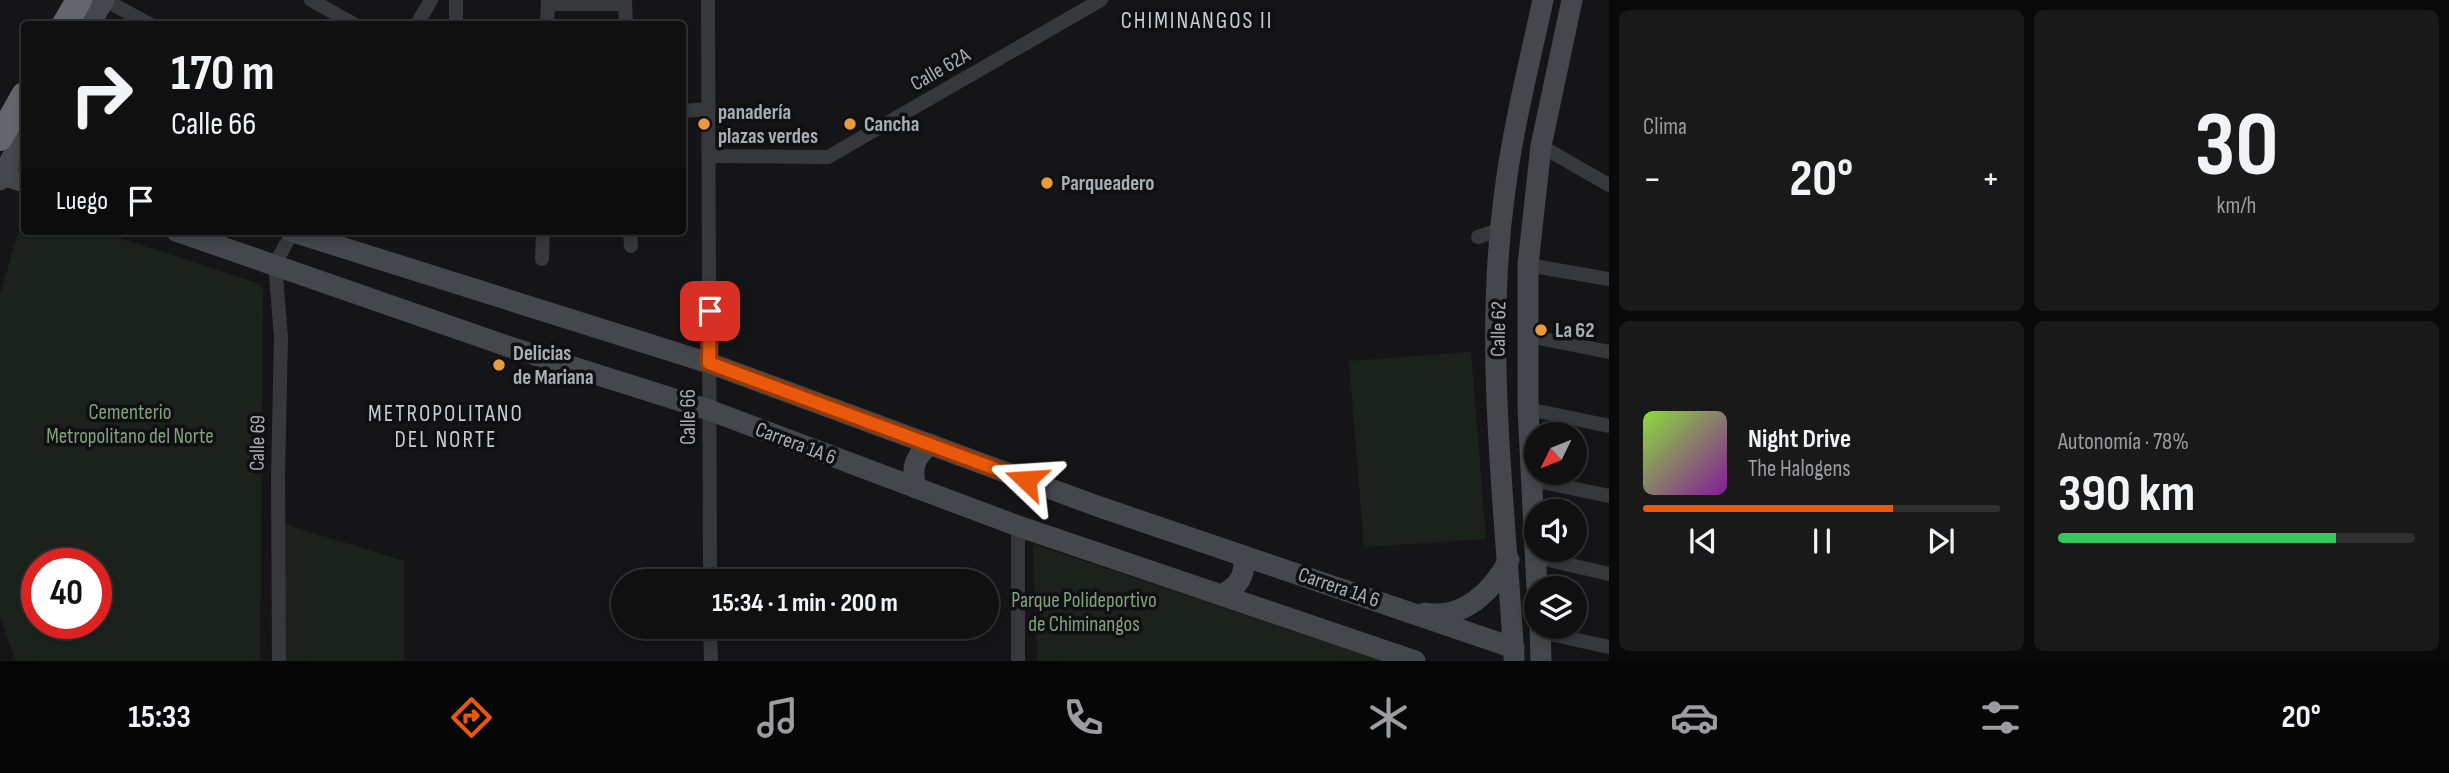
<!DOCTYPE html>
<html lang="es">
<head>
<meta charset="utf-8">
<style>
  :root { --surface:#101011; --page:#19191a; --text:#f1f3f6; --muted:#9c9d9f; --line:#303031; --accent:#ea580c }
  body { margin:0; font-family:"Sofia Sans Condensed",sans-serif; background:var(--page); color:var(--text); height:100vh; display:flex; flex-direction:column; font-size:26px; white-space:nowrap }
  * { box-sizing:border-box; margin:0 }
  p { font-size:23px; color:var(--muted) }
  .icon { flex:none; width:38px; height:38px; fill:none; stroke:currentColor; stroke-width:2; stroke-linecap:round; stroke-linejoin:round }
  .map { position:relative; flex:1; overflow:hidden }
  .side { display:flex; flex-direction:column; gap:10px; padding:10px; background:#090909; width:840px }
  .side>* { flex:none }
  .top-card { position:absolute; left:21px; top:21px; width:665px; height:214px; border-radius:7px; box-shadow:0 4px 10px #0003,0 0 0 2px var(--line); background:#101011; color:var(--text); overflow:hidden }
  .needle { width:46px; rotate:227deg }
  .fabs { position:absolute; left:1524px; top:422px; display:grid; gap:14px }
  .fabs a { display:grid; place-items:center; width:63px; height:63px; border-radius:50%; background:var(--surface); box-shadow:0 4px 10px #0003,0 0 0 2px var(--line); font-size:35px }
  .speed { position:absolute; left:21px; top:548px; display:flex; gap:14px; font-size:35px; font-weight:700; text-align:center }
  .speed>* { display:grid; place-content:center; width:91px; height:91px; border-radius:50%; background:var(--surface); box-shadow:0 4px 10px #0003,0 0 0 2px var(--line); line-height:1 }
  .speed .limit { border:10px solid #d22; background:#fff; color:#111 }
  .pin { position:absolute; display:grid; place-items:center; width:60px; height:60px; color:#fff; margin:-30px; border-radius:14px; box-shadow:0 4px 10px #0006 }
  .me { position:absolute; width:77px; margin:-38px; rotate:290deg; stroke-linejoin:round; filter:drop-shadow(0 0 5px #0008) }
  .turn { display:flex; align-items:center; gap:24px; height:147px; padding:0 35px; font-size:32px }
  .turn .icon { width:91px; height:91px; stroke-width:2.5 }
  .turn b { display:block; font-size:49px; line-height:60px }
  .then { display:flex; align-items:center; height:66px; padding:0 35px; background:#0003; gap:14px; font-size:26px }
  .big { font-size:52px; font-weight:700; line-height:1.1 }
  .side .card { flex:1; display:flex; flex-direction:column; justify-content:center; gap:10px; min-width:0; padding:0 24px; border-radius:10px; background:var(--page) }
  .side .dial { align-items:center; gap:0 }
  .dial b { font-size:91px; line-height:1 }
  .song { display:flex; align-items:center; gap:21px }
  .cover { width:84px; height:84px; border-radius:10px; background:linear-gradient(135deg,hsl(90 70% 55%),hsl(290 70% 35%)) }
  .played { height:7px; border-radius:4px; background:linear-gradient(90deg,var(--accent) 70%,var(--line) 70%) }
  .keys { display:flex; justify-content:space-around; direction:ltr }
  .heat { display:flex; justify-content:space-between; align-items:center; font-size:38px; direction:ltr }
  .charge { height:10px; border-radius:5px; background:linear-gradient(90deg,#34c759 78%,var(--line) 0) }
  .side .tiles { flex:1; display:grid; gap:10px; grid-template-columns:repeat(2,1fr) }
  .trip { position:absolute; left:611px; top:569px; width:388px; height:70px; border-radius:35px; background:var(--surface); box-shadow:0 4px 10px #0003,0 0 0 2px var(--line); font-weight:700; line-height:70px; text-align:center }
  .dock { display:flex; height:112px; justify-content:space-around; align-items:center; background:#060607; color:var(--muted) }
  .dock .icon { width:49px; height:49px }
  .dock .on { color:var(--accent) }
  .dock b { font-size:32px; color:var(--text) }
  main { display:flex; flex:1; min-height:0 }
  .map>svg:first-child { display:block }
  .green { fill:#1b221c; fill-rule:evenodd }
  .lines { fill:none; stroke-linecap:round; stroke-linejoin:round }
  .street { stroke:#36383c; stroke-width:14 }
  .secondary { stroke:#44474c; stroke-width:21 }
  .highway { stroke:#63666c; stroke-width:26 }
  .route-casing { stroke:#983908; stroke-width:18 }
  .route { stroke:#ea580c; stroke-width:12 }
  .poi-dot { fill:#e99b3b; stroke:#101012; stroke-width:2.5 }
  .labels { text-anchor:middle; stroke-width:7; stroke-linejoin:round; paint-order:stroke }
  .street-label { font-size:21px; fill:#a8aeb6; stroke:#101012 }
  .poi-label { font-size:21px; font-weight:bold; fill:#a8aeb6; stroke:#101012; text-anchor:start }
  .park-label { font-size:21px; fill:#81a17f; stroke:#101012 }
  .neighbourhood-label { font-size:23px; letter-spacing:2px; fill:#c8ccd3; stroke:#101012 }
</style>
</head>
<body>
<main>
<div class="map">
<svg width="1609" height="661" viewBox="0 0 1609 661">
  <rect width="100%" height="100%" fill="#151517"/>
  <g class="green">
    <path d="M24,213V231H99L263,285L260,661H16L0,616V294ZM37,564H96V623H37Z"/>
    <path d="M1471,352L1486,539L1364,547L1349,361Z"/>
    <path d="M278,522L404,561V661H279Z"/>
    <path d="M1033,544L1383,661H1037Z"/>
  </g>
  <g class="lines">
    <g class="street">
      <path d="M105,0L149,24"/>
      <path d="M311,0L354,24"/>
      <path d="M456,0V24"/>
      <path d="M625,0L626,24"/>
      <path d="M708,0L710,581"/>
      <path d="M548,4H625"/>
      <path d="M417,24L431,0"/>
      <path d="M547,24L548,0"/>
      <path d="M682,111L710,109"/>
      <path d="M1541,146L1609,185"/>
      <path d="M711,156L828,157L1101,0"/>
      <path d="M630,231L631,246"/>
      <path d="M1478,237L1502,229"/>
      <path d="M542,259L543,231"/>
      <path d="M1528,265L1609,279"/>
      <path d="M1528,336L1609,352"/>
      <path d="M1528,409L1609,426"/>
      <path d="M1532,480L1609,496"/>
      <path d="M1018,526V661"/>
      <path d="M1536,557L1609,574"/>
      <path d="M710,626L711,661"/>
      <path d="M1540,632L1609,647"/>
      <path d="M279,661L278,475L281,337L275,264L293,231"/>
    </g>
    <g class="secondary">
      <path d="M90,24L104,0"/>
      <path d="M0,174L24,182"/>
      <path d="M0,180L24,135"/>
      <path d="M176,231L510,347L709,410L1018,526L1415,661"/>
      <path d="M290,231L709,363L1097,506L1514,648"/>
      <path d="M916,488C911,467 914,458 930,444"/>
      <path d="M1537,588L1528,409V265L1541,146L1572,0"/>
      <path d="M1222,595C1240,585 1245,576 1244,556"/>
      <path d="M1425,613C1464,620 1492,591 1509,560"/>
      <path d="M1540,626L1541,661"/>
      <path d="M1514,658C1505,506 1484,349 1504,198C1512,131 1529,65 1543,0"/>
    </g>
    <g class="highway">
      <path d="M65,24L79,0"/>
      <path d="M0,138L24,95"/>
    </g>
  </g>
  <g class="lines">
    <g class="route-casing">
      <path id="route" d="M710,311L709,363L1026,480"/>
    </g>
    <use href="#route" class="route"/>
  </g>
  <g class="poi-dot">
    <circle cx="704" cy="124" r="7"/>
    <circle cx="850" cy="124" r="7"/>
    <circle cx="1047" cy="183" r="7"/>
    <circle cx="1541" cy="330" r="7"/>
    <circle cx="499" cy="365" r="7"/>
  </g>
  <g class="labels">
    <g class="street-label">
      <text transform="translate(940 69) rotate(-30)" y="7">Calle 62A</text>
      <text transform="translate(1498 329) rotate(-89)" y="7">Calle 62</text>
      <text transform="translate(688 417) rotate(-90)" y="7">Calle 66</text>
      <text transform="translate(257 443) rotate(-89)" y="7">Calle 69</text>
      <text transform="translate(796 443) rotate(21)" y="7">Carrera 1A 6</text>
      <text transform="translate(1339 587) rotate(19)" y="7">Carrera 1A 6</text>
    </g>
    <g class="poi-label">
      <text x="718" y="119">panadería<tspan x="718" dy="24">plazas verdes</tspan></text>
      <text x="864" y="131">Cancha</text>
      <text x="1061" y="190">Parqueadero</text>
      <text x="1555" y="337">La 62</text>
      <text x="513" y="360">Delicias<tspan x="513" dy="24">de Mariana</tspan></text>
    </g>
    <g class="park-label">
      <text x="130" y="419">Cementerio<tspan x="130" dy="24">Metropolitano del Norte</tspan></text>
      <text x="1084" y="607">Parque Polideportivo<tspan x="1084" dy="24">de Chiminangos</tspan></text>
    </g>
    <g class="neighbourhood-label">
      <text x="1197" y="28">CHIMINANGOS II</text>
      <text x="446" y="421">METROPOLITANO<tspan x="446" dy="26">DEL NORTE</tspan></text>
    </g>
  </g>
</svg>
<div class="fabs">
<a><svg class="needle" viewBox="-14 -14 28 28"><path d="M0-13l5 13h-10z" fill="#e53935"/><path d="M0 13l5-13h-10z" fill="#9c9d9f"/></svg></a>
<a><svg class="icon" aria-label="sound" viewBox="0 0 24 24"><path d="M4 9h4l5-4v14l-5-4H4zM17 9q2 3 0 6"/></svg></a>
<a><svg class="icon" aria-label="layers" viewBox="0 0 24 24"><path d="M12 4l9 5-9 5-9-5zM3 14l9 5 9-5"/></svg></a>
</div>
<div class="speed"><div class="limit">40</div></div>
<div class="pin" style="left:710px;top:311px;background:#d93025"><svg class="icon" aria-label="arrive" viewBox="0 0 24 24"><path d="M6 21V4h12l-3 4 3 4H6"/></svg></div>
<svg class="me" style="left:1026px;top:480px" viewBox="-20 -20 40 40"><path d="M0-17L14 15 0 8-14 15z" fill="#ea580c" stroke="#fff" stroke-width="4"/></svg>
<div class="trip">15:34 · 1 min · 200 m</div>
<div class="top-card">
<div class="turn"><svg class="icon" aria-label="right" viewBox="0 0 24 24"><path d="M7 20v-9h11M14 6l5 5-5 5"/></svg><div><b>170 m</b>Calle 66</div></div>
<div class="then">Luego<svg class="icon" aria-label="arrive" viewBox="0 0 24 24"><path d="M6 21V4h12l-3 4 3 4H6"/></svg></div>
</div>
</div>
<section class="side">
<div class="tiles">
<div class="card"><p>Clima</p>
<div class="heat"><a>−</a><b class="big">20°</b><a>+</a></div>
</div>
<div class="card dial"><b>30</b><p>km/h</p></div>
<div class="card">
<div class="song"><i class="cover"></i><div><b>Night Drive</b><p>The Halogens</p></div></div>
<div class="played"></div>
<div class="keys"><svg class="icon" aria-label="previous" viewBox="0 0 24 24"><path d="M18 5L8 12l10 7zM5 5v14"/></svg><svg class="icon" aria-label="pause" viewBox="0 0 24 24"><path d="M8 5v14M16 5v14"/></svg><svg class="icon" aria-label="next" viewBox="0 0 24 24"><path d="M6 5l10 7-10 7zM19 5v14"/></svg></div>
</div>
<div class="card"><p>Autonomía · 78%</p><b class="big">390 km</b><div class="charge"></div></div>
</div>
</section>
</main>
<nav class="dock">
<b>15:33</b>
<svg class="icon on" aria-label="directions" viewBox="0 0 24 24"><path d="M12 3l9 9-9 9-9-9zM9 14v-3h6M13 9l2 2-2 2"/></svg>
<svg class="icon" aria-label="music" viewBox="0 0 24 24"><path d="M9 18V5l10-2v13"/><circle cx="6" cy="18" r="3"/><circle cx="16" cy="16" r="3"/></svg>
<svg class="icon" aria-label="phone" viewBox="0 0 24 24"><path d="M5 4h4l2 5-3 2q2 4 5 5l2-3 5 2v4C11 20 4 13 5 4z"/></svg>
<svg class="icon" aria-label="climate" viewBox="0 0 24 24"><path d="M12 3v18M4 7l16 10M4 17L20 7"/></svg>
<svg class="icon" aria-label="car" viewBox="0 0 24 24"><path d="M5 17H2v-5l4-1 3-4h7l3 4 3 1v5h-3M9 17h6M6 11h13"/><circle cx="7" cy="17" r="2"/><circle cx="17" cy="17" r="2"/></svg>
<svg class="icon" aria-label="filters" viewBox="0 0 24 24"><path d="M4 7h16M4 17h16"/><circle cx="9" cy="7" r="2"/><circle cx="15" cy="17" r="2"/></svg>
<b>20°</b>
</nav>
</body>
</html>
